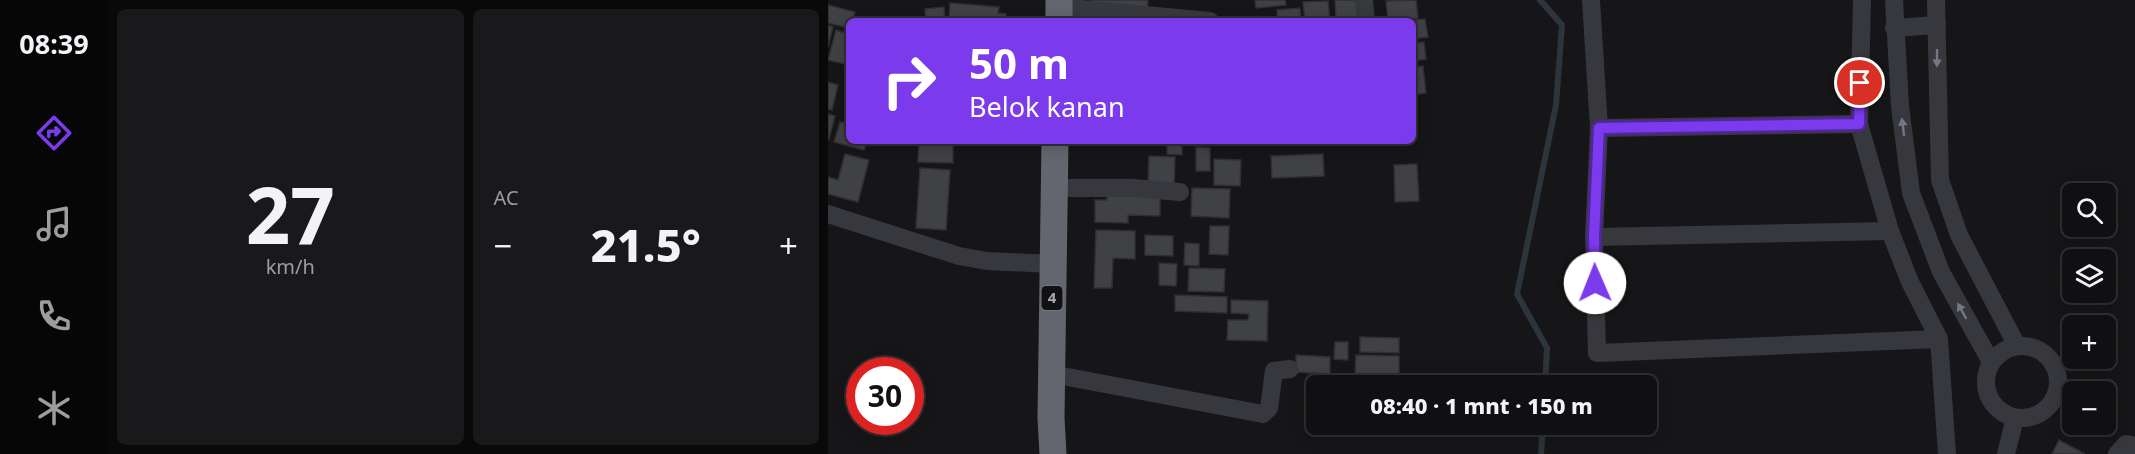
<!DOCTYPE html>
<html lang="id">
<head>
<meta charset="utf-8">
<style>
  :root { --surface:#101012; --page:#19191b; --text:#f1f3f6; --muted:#9c9d9f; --line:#303032; --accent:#7c3aed }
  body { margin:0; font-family:"Noto Sans",sans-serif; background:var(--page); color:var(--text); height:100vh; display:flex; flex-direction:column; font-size:22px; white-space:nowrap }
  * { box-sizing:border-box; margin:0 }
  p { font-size:20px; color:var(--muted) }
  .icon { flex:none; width:33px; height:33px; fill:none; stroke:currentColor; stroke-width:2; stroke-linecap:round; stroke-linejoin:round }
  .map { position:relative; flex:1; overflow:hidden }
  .drawer { display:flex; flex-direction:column; gap:9px; padding:9px; background:#09090a; width:720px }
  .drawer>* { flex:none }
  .guide { position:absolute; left:18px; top:18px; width:570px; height:126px; border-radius:9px; box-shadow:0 3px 15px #0003,0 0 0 2px var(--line); background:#7c3aed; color:#fff; overflow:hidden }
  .controls { position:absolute; left:1234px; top:183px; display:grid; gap:12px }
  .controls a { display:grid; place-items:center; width:54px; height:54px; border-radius:9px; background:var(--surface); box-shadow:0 3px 15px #0003,0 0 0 2px var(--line); font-size:30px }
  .speed { position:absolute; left:18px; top:357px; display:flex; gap:12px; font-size:30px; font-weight:700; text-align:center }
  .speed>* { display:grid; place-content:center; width:78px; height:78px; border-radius:50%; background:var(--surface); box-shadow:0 3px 15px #0003,0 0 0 2px var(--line); line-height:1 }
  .speed .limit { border:9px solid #d22; background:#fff; color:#111 }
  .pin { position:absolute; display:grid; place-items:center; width:51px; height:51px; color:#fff; margin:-26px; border:3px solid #fff; border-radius:50%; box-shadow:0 2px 6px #0007 }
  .me { position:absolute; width:66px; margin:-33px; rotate:359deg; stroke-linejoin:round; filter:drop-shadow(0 0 4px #0008) }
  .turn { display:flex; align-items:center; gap:21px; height:126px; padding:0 24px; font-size:27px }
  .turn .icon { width:78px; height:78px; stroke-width:2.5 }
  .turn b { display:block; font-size:42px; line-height:51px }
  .big { font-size:45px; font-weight:800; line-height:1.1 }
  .drawer .card { flex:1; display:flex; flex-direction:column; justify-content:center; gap:9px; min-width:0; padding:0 21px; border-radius:9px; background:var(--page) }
  .drawer .dial { align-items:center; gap:0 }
  .dial b { font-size:78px; line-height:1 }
  .heat { display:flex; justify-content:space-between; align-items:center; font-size:33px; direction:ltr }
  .drawer .tiles { flex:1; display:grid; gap:9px; grid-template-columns:repeat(2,1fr) }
  .trip { position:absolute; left:478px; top:375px; width:351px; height:60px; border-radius:9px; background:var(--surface); box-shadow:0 3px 15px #0003,0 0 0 2px var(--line); font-weight:800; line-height:60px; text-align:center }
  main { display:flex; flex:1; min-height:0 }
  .menu { display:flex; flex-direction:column; width:108px; justify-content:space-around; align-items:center; background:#060607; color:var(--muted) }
  .menu .icon { width:42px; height:42px }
  .menu .on { color:var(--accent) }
  .menu b { font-size:27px; color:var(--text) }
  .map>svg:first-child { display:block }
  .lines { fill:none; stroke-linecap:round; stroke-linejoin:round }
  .stream { stroke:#2c353c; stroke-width:6 }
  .building { fill:#404145; stroke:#303034; stroke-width:1.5 }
  .minor { stroke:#37383d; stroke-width:18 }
  .highway { stroke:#63666e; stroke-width:27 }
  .oneway { fill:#757881 }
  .route-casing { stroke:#51269a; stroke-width:15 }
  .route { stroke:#7c3aed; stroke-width:10 }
  .labels { text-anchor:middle; stroke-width:6; stroke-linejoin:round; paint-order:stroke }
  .shield { fill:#111113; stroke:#7b7e86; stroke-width:1.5 }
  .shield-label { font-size:15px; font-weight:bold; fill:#a8adb8 }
</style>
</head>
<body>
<main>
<nav class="menu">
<b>08:39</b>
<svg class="icon on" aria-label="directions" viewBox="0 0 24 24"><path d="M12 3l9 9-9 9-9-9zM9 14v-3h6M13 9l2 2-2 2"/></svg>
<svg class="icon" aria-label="music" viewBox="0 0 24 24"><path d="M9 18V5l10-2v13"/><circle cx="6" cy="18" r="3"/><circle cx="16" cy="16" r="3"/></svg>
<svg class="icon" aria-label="phone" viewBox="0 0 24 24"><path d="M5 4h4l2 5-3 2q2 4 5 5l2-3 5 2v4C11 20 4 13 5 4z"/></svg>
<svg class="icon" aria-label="climate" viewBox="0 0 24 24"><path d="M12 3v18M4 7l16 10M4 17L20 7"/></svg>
</nav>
<section class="drawer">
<div class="tiles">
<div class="card dial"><b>27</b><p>km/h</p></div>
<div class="card"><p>AC</p>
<div class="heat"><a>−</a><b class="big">21.5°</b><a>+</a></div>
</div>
</div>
</section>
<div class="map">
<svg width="1307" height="454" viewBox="0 0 1307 454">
  <rect width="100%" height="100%" fill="#161618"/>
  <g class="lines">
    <g class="stream">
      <path d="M712,0L734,25L728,105L689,294L719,348L717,386"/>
      <path d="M713,454L715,424"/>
    </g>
  </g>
  <g class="building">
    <path d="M262,0H320L319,10L261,6Z"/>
    <path d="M427,0H457L458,5L428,8Z"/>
    <path d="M507,0H532L533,21H508Z"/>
    <path d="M588,0L590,18L560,21L558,1Z"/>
    <path d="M500,1L502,21H477L475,2Z"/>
    <path d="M122,3L171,7L170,13L178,14V21H121Z"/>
    <path d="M0,5L27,12L24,21H21V28L0,23Z"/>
    <path d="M116,7L117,21H98L97,9Z"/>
    <path d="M472,8L473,21H450L449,10Z"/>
    <path d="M258,15L281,16L280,21H257Z"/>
    <path d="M597,19L600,37L585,39V21H577Z"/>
    <path d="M0,25L5,27L0,47Z"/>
    <path d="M8,30L21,34V65L0,60Z"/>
    <path d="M596,42L598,59L585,61V43Z"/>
    <path d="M595,66L598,93L585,95V67Z"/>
    <path d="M0,82L10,85L4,110L0,109Z"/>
    <path d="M0,114L7,116L1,139H0Z"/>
    <path d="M12,122L21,124V141H39L36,150L6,142Z"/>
    <path d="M91,141H125V163L90,162Z"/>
    <path d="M339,141H354V155L339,154Z"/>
    <path d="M368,147L382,148V171H368Z"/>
    <path d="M17,154L41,160L30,202L0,194V177L10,180Z"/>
    <path d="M495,154L496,176L444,178L443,156Z"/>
    <path d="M321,156L347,157L346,187L320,186Z"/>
    <path d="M386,159L413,160L412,186L386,185Z"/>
    <path d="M589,164L591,201L567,202L566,165Z"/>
    <path d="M92,168L122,170L118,230L88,228Z"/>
    <path d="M364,188L402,189L401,218L363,216Z"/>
    <path d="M279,192L332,193V216L300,215V223L267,222V200H279Z"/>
    <path d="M382,226H401L400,255L381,254Z"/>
    <path d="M268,230L307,231V259L285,258L284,288H266Z"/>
    <path d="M317,235L345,236V256L317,255Z"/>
    <path d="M357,243L371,244V266L356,265Z"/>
    <path d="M331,263L349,264L348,286L331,285Z"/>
    <path d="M361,268L397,269L396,292L360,291Z"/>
    <path d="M347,295L399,297V313L347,311Z"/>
    <path d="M403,300L440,301L439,341L399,340L400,320H420L421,314L403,313Z"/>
    <path d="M532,337L571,338V353L532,352Z"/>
    <path d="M507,342H520V360L506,359Z"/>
    <path d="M468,355L502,357V374L468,372Z"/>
    <path d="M528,355L571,356V375L527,374Z"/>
    <path d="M1231,440L1257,454H1224Z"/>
  </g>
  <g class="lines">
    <g class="minor">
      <path d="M536,0L538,21"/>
      <path d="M763,0L771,128L766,237L769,353L1111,339"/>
      <path d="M1034,0L1031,124L1062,231L1082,282L1111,339L1119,454"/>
      <path d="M1066,0L1072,106L1083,193L1113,272L1163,362"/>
      <path d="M1108,0L1112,180L1131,235L1189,346"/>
      <path d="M232,7L382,21"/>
      <path d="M1066,28L1109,25"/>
      <path d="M771,128L1031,124"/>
      <path d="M227,188H305L352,192"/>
      <path d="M0,214L131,256L159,261L225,264"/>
      <path d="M766,237L1062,231"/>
      <circle cx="1194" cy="382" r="36"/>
      <path d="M224,374L435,414L441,408L446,371L462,369"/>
      <path d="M1178,454L1187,418"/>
      <path d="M1289,454L1298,444L1307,446"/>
    </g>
    <g class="highway">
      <path d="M231,21V0"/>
      <path d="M225,454L223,418L227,141"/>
    </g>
  </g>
  <defs><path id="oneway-solid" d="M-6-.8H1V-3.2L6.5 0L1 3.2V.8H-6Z" transform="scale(1.5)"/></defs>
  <g class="oneway">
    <use href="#oneway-solid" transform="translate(1109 58) rotate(90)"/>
    <use href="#oneway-solid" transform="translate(1075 127) rotate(-97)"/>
    <use href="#oneway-solid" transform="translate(1134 311) rotate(-119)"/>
  </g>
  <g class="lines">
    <g class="route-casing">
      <path id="route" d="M767,283L766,237L771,128L1031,124L1032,83"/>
    </g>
    <use href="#route" class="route"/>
  </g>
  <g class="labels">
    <rect class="shield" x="213.5" y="286" width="21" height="24" rx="4.5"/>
    <g class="shield-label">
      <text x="224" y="303">4</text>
    </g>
  </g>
</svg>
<div class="controls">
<a><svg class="icon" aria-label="search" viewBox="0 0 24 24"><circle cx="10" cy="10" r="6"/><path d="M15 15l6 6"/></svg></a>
<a><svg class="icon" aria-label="layers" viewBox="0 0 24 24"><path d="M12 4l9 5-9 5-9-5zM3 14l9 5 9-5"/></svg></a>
<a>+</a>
<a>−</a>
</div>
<div class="speed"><div class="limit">30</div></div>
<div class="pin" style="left:1032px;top:83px;background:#d93025"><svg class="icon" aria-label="arrive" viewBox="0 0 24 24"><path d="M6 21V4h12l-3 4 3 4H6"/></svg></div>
<svg class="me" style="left:767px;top:283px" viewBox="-20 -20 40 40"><circle r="19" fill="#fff"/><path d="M0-13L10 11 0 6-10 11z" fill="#7c3aed"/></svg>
<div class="trip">08:40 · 1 mnt · 150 m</div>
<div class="guide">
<div class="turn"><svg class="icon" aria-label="right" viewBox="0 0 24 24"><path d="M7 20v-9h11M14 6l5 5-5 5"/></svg><div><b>50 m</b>Belok kanan</div></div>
</div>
</div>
</main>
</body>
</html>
